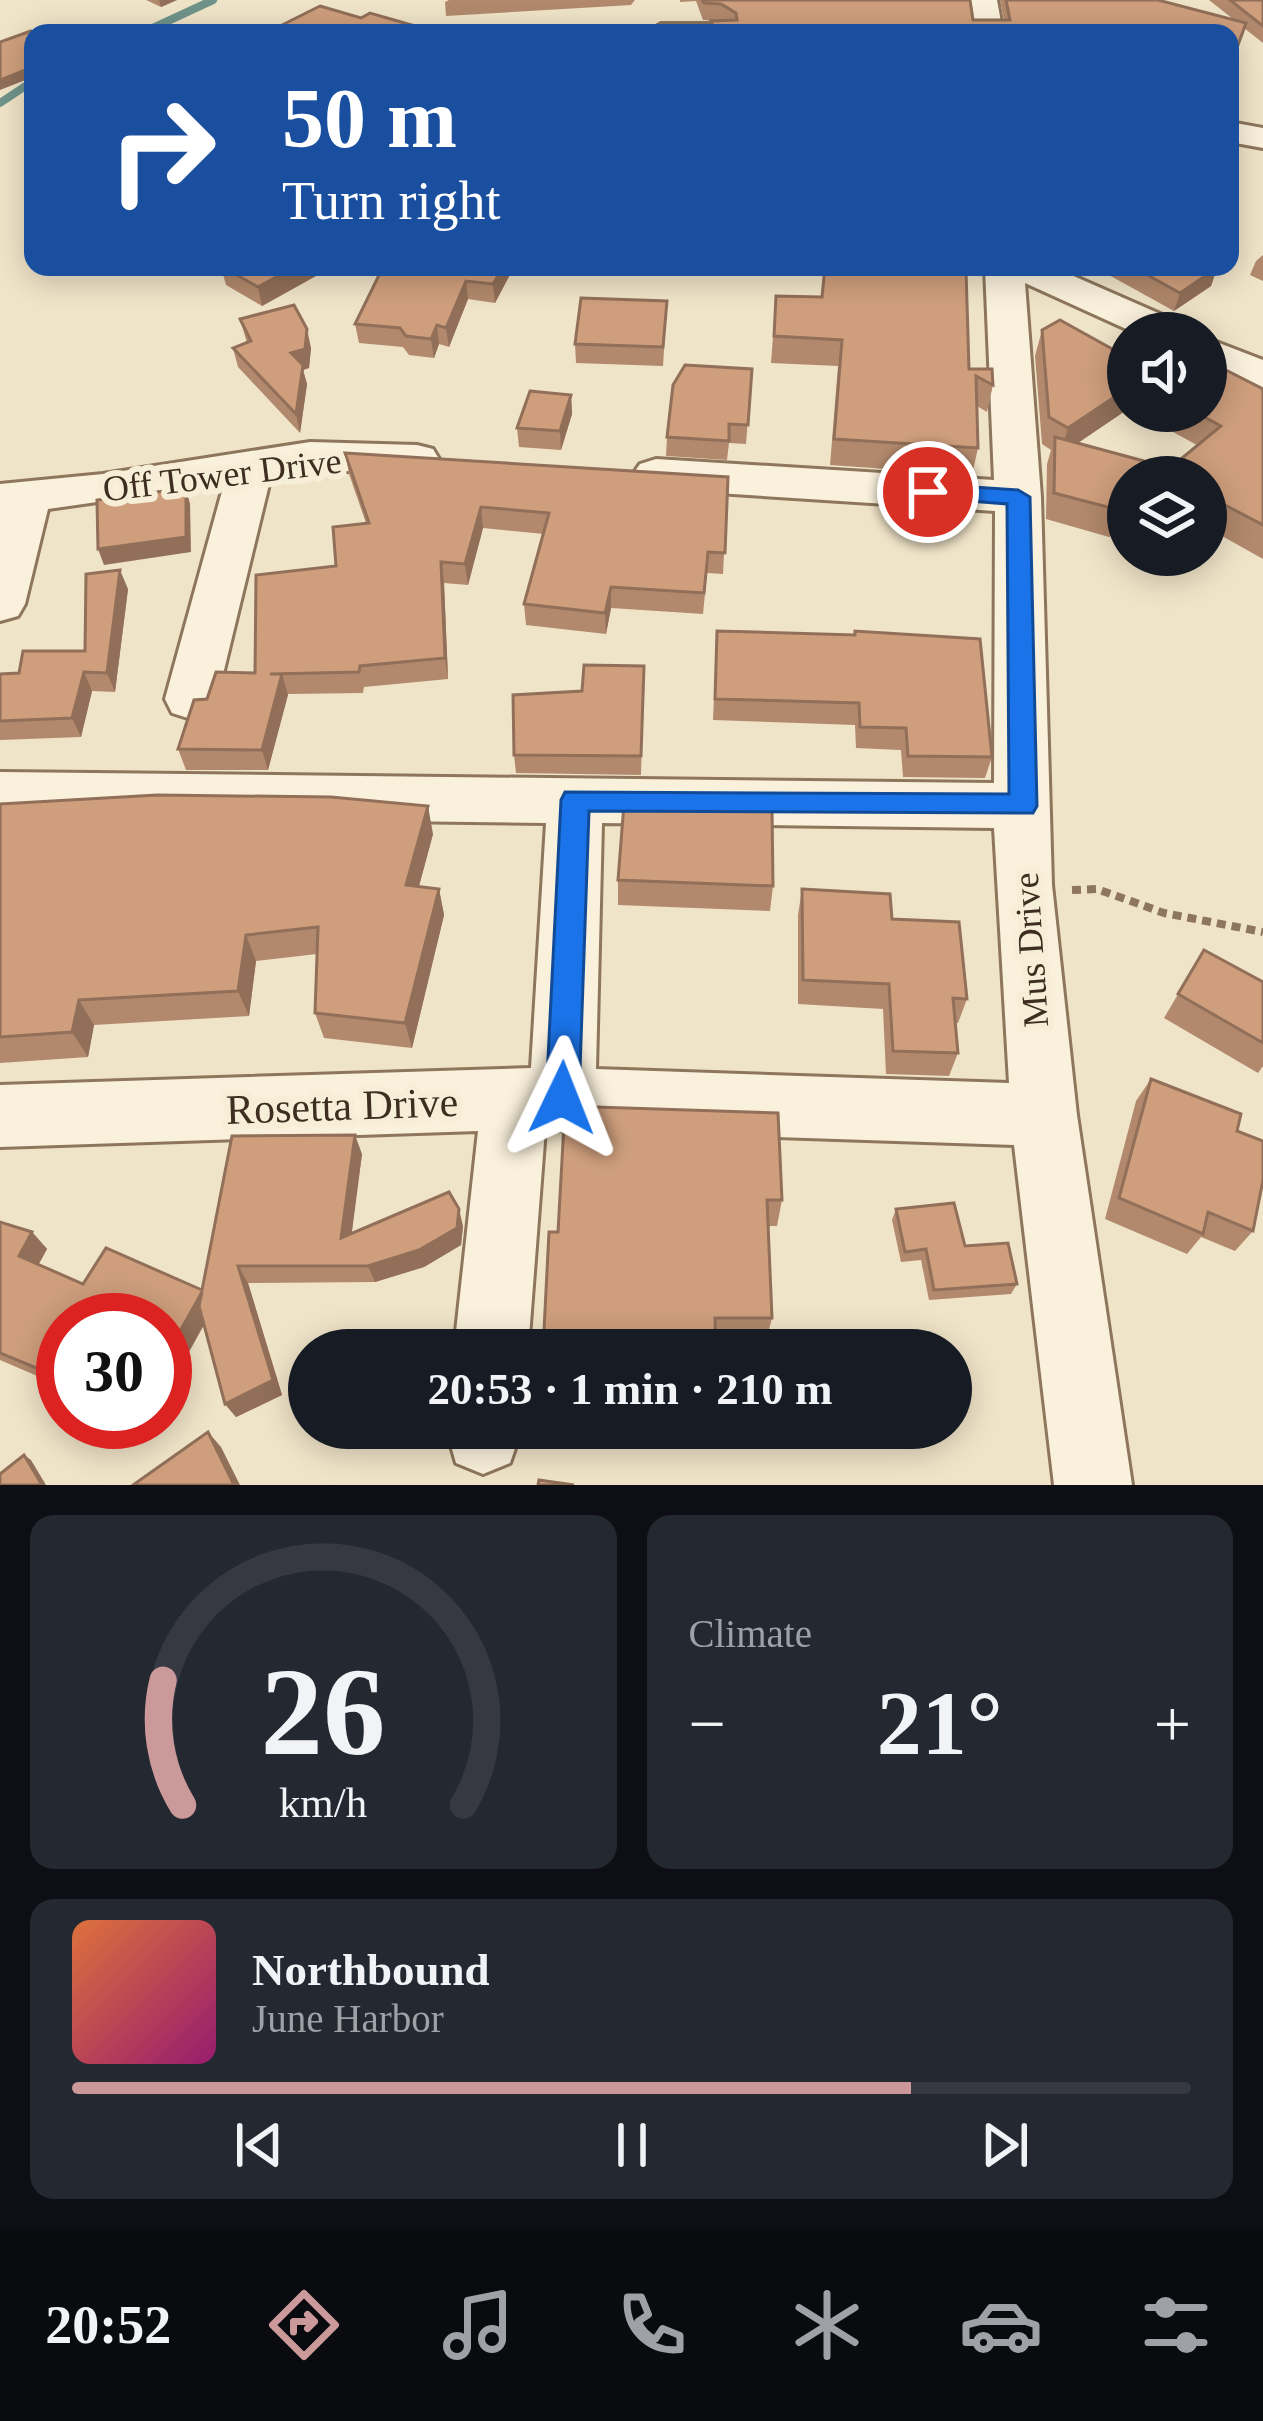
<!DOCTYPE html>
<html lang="en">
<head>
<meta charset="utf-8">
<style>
  :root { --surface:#171b24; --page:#242831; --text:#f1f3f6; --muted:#9ea1a6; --line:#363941; --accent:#cc999b }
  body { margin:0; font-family:"Times New Roman",serif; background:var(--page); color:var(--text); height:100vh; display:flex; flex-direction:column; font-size:45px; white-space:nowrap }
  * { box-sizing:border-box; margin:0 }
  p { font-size:39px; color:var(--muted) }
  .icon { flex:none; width:66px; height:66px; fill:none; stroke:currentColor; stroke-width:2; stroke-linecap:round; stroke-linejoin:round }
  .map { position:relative; height:1485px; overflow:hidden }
  .side { display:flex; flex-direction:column; gap:30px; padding:30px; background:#0d0f14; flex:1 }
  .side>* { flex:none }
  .banner { position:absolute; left:24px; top:24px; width:1215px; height:252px; border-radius:24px; box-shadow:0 6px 30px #0003; background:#1a4fa0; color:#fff; overflow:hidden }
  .buttons { position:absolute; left:1107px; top:312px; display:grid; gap:24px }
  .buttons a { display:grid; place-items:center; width:120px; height:120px; border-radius:50%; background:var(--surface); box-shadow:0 6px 30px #0003; font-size:60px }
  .speed { position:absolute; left:36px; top:1293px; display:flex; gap:24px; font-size:60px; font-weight:700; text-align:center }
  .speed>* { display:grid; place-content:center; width:156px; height:156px; border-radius:50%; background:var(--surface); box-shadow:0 6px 30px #0003; line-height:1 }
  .speed .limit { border:18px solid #d22; background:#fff; color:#111 }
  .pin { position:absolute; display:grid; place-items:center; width:102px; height:102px; color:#fff; margin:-51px; border:6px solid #fff; border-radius:50%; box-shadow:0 3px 12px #0007 }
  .me { position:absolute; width:132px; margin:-66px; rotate:2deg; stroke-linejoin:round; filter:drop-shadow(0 0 9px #0008) }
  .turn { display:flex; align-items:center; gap:42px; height:252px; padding:0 60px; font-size:54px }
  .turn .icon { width:156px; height:156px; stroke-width:2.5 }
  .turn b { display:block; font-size:84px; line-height:102px }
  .big { font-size:90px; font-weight:600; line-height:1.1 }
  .side .card { flex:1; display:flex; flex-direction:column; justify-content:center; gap:18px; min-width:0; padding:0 42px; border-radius:24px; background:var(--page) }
  .side .dial { align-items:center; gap:0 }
  .dial svg { height:312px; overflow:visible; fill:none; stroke:var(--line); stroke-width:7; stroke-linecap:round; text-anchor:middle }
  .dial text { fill:var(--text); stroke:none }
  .song { display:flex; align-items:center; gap:36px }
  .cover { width:144px; height:144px; border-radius:18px; background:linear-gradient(135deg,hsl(20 70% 55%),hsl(320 70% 35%)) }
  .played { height:12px; border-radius:6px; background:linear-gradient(90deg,var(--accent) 75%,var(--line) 75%) }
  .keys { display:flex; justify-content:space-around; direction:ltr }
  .heat { display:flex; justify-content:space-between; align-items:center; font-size:66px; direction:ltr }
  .side .tiles { flex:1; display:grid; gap:30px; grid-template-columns:1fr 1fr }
  .card:last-child { grid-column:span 2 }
  .trip { position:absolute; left:288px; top:1329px; width:684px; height:120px; border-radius:60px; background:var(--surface); box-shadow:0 6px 30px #0003; font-weight:600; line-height:120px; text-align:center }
  .tabs { display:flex; height:192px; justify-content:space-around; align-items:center; background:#090b0e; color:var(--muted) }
  .tabs .icon { width:84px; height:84px }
  .tabs .active { color:var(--accent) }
  .tabs b { font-size:54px; color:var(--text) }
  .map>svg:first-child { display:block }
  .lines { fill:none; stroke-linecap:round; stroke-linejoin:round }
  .stream { stroke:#6f938a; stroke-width:8 }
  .minor-casing { stroke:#8d765c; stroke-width:6 }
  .path { stroke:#8d765c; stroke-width:8; stroke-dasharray:9 6; stroke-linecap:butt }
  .minor { fill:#faf1dc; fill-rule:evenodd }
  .wall { fill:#b2896c }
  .shaded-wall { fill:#916f58 }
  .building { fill:#cf9f7d; stroke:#916f58; stroke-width:3 }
  .route { fill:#1a73e8; stroke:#114b97; stroke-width:3 }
  .labels { text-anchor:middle; stroke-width:12; stroke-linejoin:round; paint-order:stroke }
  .street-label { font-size:36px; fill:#3d2e20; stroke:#f7eed8 }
  .near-street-label { font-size:42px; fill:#3d2e20; stroke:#f7eed8 }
</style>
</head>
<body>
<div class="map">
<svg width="1263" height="1485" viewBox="0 0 1263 1485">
  <rect width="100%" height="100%" fill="#f0e4c8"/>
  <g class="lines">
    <g class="stream">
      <path d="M142,33L213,0"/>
      <path d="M0,103L33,81"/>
    </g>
    <g class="minor-casing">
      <g id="minor">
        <path d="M967,0H997L1003,33H973Z"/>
        <path d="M661,24H718L733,33H646Z"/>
        <path d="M1230,122L1263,128V148L1230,142Z"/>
        <path d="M985,267H1053L1183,324L1189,333H1135L1025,283L1041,497L1052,885L1077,1115L1132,1485H1054L1014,1145L545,1129L528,1350H454L478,1131L0,1147V1085L531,1068L546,823L0,816V772L994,783L995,511L656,489L640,484L633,474L640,464L656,459L994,480ZM602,823L994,828L1009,1083L596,1069Z"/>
        <path d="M1206,338L1263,360V389L1206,365Z"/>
        <path d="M310,442L417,445L433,449L439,459L433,469L417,473L310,470L271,476L217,699L210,713L191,719L172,713L165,699L224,484L48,509L25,604L18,616L0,621V484L103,474Z"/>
        <path d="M446,1428H522L510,1463L483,1474L456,1463Z"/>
      </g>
    </g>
    <path class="path" d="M1072,890L1097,889L1164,913L1263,932"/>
    <use href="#minor" class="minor"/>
  </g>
  <g class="wall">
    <path d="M146,0H177L161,7Z"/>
    <path d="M449,0H635L631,5L446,16L445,2Z"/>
    <path d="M680,0H970L973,20H1004L1000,0H1158L1233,19L1209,0H1263V43L1244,28L1230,33H711V21H721L703,20L696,1L680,2Z"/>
    <path d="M1263,255V281L1250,275L1256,261Z"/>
    <path d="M221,267H332L262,306L226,285Z"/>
    <path d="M383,267H514L495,303L468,299L449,347L439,344L434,358L409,355L403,347L359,343L355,324Z"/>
    <path d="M1109,267H1215L1217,268L1211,286L1174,311L1107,274Z"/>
    <path d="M776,296L969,369L993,385L987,412L977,406L978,448L972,475L830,465L838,366L771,363Z"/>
    <path d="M667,301L663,366L576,363L575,344Z"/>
    <path d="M240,319L311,348L309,368L303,370L307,384L300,433L238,367L233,348L247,343Z"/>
    <path d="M1042,330L1128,409L1078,443L1170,468L1197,445L1134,411H1206L1263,389V559L1206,527V477H1128V526L1109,537L1046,519L1047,464L1051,450L1042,444L1035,356Z"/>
    <path d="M752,369L746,444L729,443L727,460L666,456L667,437Z"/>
    <path d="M571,395L572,414L561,450L519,447L517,428Z"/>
    <path d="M345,453L728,477L723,574L707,573L703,614L611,608L606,634L526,625L524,604L544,534L483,528L468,585L444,583L448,679L364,687L363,693L288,694L268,770H186L178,749L207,699L255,673L366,523L349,474Z"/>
    <path d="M128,589L115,692L92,691L81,737L0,740V674L19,673L85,651Z"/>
    <path d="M717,631L992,757L985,778L903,777L901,750L856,748L855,725L713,720Z"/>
    <path d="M644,666L641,775L516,773L514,755L582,691Z"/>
    <path d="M0,804L433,834L419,886L439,889L444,915L412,1048L324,1038L315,1013L317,954L256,961L249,1016L94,1025L88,1057L0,1063Z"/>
    <path d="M618,880L773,886L770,911L618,905Z"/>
    <path d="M802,889L892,919L967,999L958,1023H955L958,1053L949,1076L886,1074L883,1009L798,1004V915Z"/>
    <path d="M1204,950L1263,982V1066L1258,1073L1164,1018Z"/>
    <path d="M1151,1079L1237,1131L1253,1231L1235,1251L1201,1237L1187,1254L1105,1219L1136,1101Z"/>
    <path d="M565,1106L782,1200L777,1226H768L772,1318L766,1341H716L558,1232Z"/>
    <path d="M362,1154L351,1234L463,1226L461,1245L424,1267L375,1282L248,1283L282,1395L236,1417L225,1404L204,1325L165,1395L63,1320V1387L0,1360V1222L32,1232L47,1249L39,1264L83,1284L202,1290Z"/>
    <path d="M896,1209L965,1246L1017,1284L1011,1294L929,1300L921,1260L901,1262L892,1220Z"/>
  </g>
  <g class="shaded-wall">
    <path d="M159,0H177L161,7Z"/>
    <path d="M33,67V77L0,90V80Z"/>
    <path d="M294,267H332L262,306L258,287Z"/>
    <path d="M503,267H514L495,303L493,284Z"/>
    <path d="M1217,268L1211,286L1174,311L1180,293Z"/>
    <path d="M466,281L468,299L449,347L446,328Z"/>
    <path d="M437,325L439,344L434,358L431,339Z"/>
    <path d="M307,329L311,348L309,368L303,370L307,384L300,433L296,414L291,353Z"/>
    <path d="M1128,388V409L1060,455L1068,428Z"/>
    <path d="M571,395L572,414L561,450L560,431Z"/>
    <path d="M186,488L190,504L191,552L104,565L98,549Z"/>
    <path d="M1128,505V526L1109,537L1119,510Z"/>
    <path d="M481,507L483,528L468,585L465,564Z"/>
    <path d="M441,562L444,583L448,679L445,658Z"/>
    <path d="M120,570L128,589L115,692L107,673Z"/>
    <path d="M611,587V608L606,634L605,613Z"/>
    <path d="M84,672L92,691L81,737L72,718Z"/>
    <path d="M282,674L288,695L268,770L262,750Z"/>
    <path d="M428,806L433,834L412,912L406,885Z"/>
    <path d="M439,889L444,915L412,1048L405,1023Z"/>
    <path d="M246,935L256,961L249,1016L238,991Z"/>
    <path d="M79,1000L94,1025L88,1057L72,1032Z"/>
    <path d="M355,1135L362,1154L349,1255L341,1238Z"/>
    <path d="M459,1209L463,1226L461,1245L424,1267L375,1282L368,1266Z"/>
    <path d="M32,1232L47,1249L34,1272L19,1256Z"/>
    <path d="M238,1266L248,1283L282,1395L236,1417L225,1404Z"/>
    <path d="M202,1292L213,1308L165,1395V1358Z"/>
    <path d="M208,1432L221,1447L240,1485H234Z"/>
    <path d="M24,1455L31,1460L46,1485H42Z"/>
  </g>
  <g class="building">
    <path d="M702,0H970L973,20H1010L1006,0H1158L1246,23L1230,67V33H716L711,21L737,20L736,13L721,4L704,3Z"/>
    <path d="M1230,0H1263V26Z"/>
    <path d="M320,6L361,18L370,13L422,28L412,33H266Z"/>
    <path d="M31,31L35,33H33V67L0,80V42Z"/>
    <path d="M223,267H294L258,287Z"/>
    <path d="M383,267H503L493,284L466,281L446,328L437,325L431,339L406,336L400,328L355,324Z"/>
    <path d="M825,267H911L966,270L969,369H992L993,385L976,376L978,448L834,439L842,340L774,336L776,296L822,297Z"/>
    <path d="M1133,267H1215L1217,268L1180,293Z"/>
    <path d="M581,298L667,301L663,347L575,344Z"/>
    <path d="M294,305L307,329L305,349L291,353L303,365L296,414L233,348L251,341L240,319Z"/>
    <path d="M1060,320L1125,356L1128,354V388L1068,428L1049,417L1042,330Z"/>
    <path d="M1206,360L1263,389V525L1206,495V477H1128V505L1119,510L1054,493L1055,437L1170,468L1221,426L1193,411H1206Z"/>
    <path d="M685,365L752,369L748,425L729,424V441L667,437L673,385Z"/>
    <path d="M530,391L571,395L560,431L517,428Z"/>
    <path d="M345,453L728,477L725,553L708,552L704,593L611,587L605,613L524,604L549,513L481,507L465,564L441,562L445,658L360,666L359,672L270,674H282L262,750L178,749L194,700L207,699L216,672L255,673L256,575L336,566L333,527L369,523Z"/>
    <path d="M186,488V537L98,549L97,500Z"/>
    <path d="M120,570L107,673L84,672L72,718L0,721V674L19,673L23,651H85L86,574Z"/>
    <path d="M717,631L855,635V631L980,639L992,757L908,756L906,728L860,727L859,703L715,699Z"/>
    <path d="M584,665L644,666L641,756L514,755L513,695L582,691Z"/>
    <path d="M157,795L331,797L428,806L406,885L439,889L405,1023L315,1013L318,927L246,935L238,991L79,1000L72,1032L0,1037V804Z"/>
    <path d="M624,804L772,810L773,886L618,880Z"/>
    <path d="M802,889L890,894L892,919L959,922L967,999L953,998L958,1053L893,1051L889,984L803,980Z"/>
    <path d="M1204,950L1263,982V1043L1178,994Z"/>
    <path d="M1151,1079L1241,1114L1237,1131L1263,1141V1180L1253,1231L1208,1212L1203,1234L1119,1198Z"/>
    <path d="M565,1106L778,1113L782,1200H767L772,1318H715L716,1350H543L549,1232H558Z"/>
    <path d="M355,1135L341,1238L449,1192L459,1209L457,1228L419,1250L368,1266H238L273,1380L225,1404L199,1306L202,1292L165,1358V1320H63V1379L0,1353V1222L32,1232L19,1256L83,1284L106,1248L202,1290L232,1136Z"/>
    <path d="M954,1203L965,1246L1008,1243L1017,1284L934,1290L926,1249L905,1252L896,1209Z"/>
    <path d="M208,1432L234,1485H133Z"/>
    <path d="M24,1455L42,1485H0V1474Z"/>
    <path d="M539,1480L574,1485H538Z"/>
  </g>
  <path class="route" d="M928,484L1018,490L1030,497L1037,806L1033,813L589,811L579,1098L574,1109L562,1114L550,1109L546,1098L561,800L565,792L1009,794L1007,504L920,497V486Z"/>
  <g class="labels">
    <g class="street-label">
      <text transform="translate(222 474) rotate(-7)" y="13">Off Tower Drive</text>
      <text transform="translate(1030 950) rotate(-94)" y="13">Mus Drive</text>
    </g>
    <g class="near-street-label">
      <text transform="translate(342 1105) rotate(-2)" y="15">Rosetta Drive</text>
    </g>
  </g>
</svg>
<div class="buttons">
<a><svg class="icon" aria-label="sound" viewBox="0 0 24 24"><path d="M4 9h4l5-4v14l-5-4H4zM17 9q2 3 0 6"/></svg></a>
<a><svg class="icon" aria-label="layers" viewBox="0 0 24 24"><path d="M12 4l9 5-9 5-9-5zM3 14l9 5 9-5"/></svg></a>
</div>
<div class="speed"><div class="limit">30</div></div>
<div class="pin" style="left:928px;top:492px;background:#d93025"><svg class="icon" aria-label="arrive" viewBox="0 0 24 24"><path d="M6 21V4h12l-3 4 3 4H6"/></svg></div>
<svg class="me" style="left:562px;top:1098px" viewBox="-20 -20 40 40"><path d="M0-17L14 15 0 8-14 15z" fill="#1a73e8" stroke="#fff" stroke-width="4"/></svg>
<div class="trip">20:53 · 1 min · 210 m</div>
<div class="banner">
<div class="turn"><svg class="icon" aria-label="right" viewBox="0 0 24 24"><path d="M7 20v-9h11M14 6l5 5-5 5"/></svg><div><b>50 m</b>Turn right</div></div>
</div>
</div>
<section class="side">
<div class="tiles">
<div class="card dial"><svg viewBox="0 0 100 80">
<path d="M14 69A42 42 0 1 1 86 69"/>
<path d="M14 69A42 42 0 0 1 9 37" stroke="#cc999b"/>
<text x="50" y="56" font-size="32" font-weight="700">26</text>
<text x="50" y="72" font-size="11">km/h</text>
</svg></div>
<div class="card"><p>Climate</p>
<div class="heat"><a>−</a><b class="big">21°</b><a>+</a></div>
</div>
<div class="card">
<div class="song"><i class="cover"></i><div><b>Northbound</b><p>June Harbor</p></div></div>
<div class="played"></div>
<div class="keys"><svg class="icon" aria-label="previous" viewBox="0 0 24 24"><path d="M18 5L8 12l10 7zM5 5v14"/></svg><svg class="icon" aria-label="pause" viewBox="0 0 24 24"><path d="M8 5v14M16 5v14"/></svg><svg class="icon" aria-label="next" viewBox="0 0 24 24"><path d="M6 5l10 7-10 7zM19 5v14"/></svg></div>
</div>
</div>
</section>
<nav class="tabs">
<b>20:52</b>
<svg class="icon active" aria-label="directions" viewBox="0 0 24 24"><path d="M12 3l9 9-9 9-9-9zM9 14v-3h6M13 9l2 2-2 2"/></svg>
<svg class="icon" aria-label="music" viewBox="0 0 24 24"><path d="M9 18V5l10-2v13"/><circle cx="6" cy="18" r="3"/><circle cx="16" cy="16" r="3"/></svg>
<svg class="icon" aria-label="phone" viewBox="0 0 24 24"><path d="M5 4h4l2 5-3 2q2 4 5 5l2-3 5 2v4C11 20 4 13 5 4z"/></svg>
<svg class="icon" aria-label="climate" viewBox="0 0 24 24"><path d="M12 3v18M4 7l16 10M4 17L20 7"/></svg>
<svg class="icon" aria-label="car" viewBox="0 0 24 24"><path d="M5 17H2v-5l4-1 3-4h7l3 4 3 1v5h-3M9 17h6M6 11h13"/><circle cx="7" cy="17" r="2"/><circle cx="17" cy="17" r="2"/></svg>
<svg class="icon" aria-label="filters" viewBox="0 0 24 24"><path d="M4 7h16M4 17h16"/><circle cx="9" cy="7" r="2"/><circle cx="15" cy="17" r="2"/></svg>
</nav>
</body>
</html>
